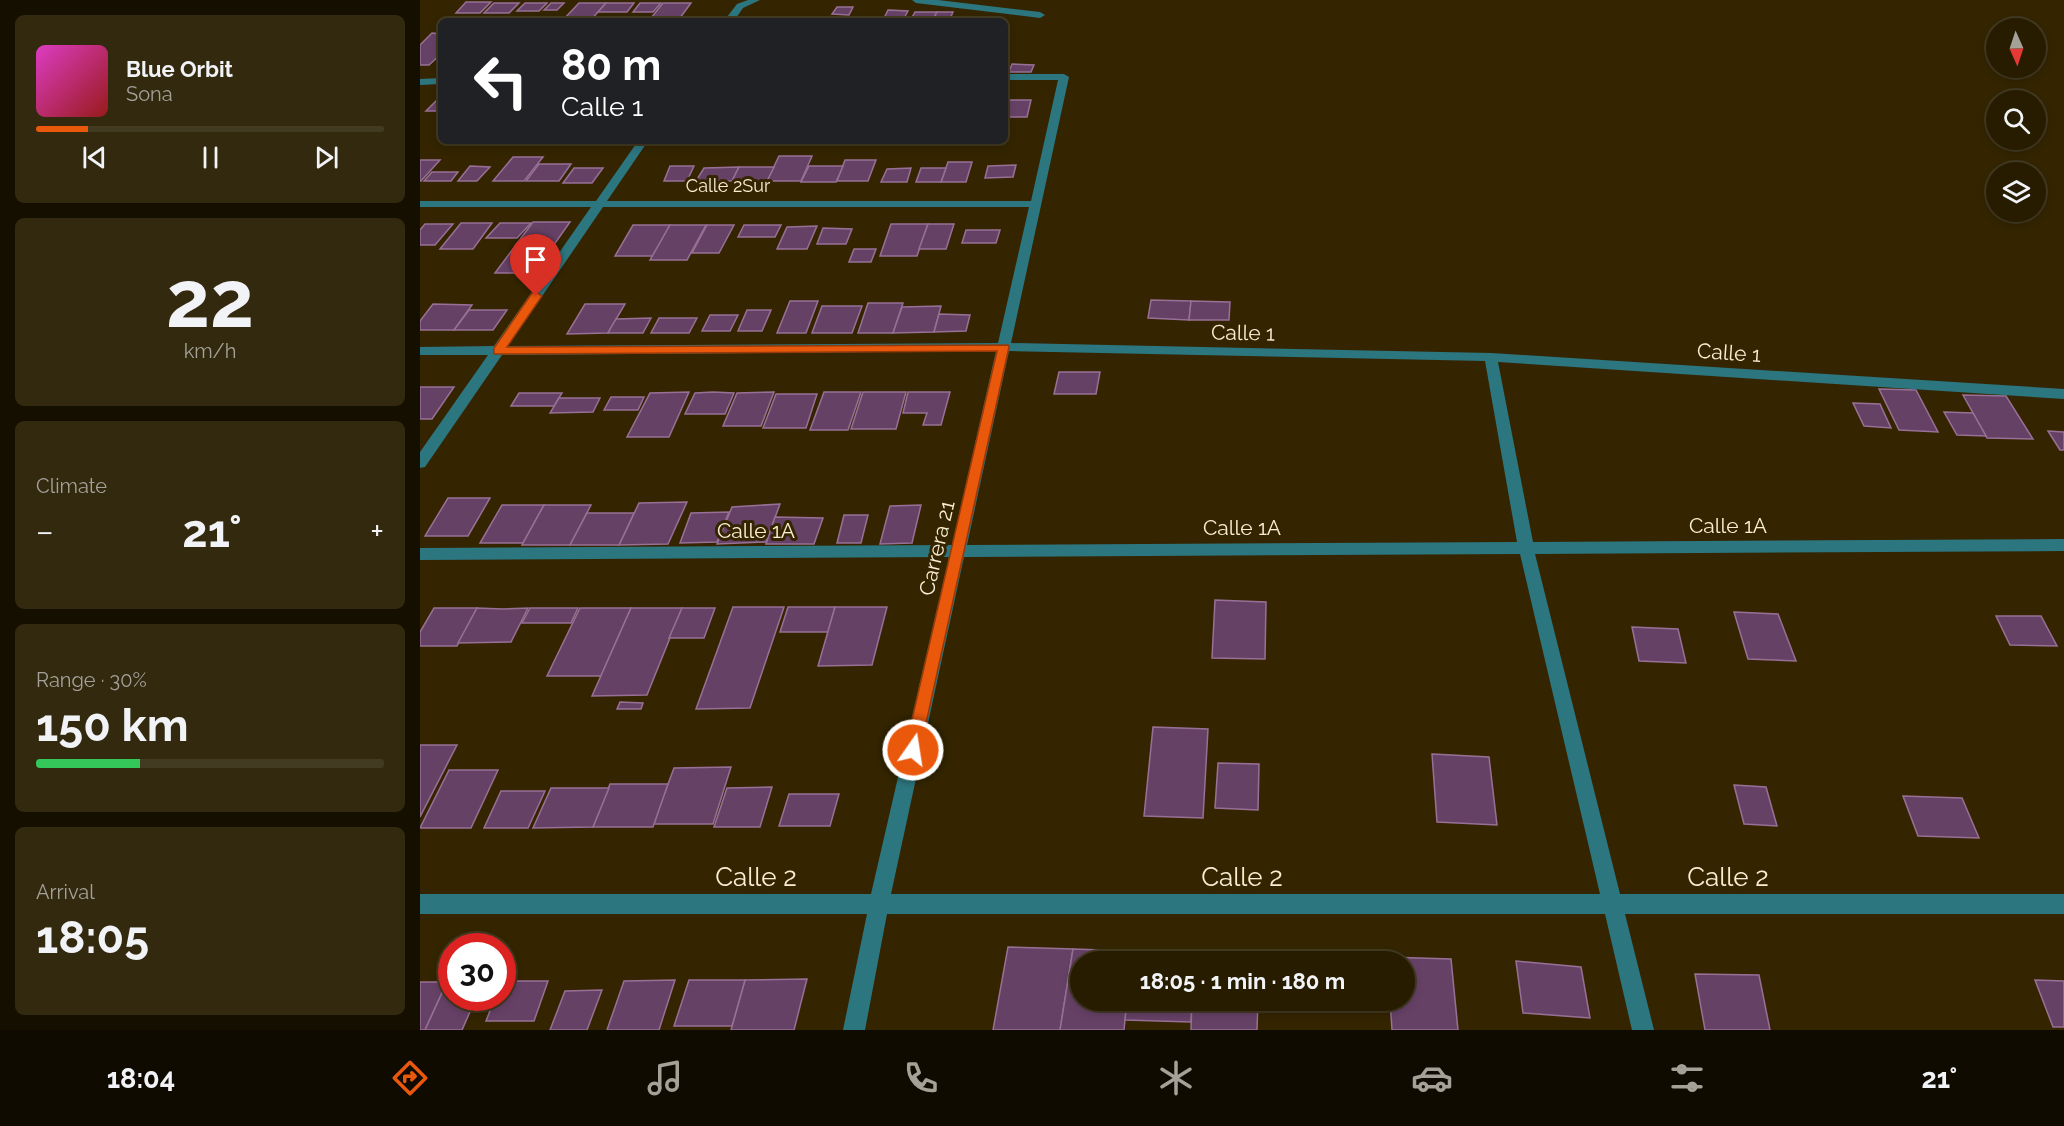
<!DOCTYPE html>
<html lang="en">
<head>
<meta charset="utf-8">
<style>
  :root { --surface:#271c00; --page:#33290f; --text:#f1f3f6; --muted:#a4a199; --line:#433a22; --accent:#ea580c }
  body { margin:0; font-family:Raleway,sans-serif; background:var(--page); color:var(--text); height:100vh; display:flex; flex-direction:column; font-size:22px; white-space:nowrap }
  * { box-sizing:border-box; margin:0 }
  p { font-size:20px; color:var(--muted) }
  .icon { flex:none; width:33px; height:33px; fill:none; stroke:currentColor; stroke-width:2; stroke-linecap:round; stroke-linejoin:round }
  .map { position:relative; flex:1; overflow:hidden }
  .drawer { display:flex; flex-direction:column; gap:15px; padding:15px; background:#150f00; width:420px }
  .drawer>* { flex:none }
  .banner { position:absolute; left:18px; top:18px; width:570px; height:126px; border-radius:9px; box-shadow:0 3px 9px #0003,0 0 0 2px var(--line); background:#202124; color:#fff; overflow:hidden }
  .needle { width:39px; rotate:177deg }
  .tools { position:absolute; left:1566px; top:18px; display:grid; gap:12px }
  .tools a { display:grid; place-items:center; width:60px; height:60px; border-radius:50%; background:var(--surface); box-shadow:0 3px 9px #0003,0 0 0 2px var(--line); font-size:30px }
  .speed { position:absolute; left:18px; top:933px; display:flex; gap:12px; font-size:30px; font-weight:700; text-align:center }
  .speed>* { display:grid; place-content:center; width:78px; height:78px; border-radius:50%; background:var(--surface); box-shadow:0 3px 9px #0003,0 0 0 2px var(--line); line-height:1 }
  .speed .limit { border:9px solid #d22; background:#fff; color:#111 }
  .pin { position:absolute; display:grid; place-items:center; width:51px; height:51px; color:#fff; margin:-62px -26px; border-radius:50% 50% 50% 0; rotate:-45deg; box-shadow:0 0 6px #0007 }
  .pin .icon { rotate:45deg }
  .me { position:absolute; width:66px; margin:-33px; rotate:13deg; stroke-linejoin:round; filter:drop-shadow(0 0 4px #0008) }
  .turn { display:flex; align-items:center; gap:21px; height:126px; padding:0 24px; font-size:27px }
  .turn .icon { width:78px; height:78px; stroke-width:2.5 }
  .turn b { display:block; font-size:42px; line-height:51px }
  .big { font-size:45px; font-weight:700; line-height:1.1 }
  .drawer .tile { flex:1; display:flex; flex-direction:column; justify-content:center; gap:9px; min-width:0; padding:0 21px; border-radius:9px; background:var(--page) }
  .drawer .dial { align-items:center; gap:0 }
  .dial b { font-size:78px; line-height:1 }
  .song { display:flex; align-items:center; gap:18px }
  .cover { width:72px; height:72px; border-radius:9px; background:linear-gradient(135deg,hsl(310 70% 55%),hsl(0 70% 35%)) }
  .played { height:6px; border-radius:3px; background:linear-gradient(90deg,var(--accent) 15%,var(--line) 15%) }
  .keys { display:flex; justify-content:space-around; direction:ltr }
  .heat { display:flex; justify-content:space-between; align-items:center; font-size:33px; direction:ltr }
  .charge { height:9px; border-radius:4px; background:linear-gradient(90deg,#34c759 30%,var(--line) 0) }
  .trip { position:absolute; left:650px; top:951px; width:345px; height:60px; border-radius:30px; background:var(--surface); box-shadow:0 3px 9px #0003,0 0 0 2px var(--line); font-weight:700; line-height:60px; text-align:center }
  .tabs { display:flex; height:96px; justify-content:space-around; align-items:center; background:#100b00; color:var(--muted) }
  .tabs .icon { width:42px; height:42px }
  .tabs .selected { color:var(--accent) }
  .tabs b { font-size:27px; color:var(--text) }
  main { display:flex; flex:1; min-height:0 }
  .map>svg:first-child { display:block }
  .building { fill:#664166; stroke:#987096; stroke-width:1.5 }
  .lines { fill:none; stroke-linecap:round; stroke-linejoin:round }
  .street { fill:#2c7680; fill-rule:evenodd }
  .route { fill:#ea580c; stroke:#983908; stroke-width:1.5 }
  .labels { text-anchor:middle; stroke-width:6; stroke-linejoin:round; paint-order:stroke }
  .far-street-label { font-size:18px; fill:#f9edd3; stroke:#342500 }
  .street-label { font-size:21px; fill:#f9edd3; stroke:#342500 }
  .near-street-label { font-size:26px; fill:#f9edd3; stroke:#342500 }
</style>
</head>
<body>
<main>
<section class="drawer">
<div class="tile">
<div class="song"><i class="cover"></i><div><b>Blue Orbit</b><p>Sona</p></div></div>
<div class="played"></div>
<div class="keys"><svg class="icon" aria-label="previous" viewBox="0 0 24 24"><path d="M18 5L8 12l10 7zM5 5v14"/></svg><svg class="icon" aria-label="pause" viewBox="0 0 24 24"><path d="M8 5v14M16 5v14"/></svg><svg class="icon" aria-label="next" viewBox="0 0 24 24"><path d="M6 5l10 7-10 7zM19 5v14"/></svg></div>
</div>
<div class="tile dial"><b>22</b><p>km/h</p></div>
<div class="tile"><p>Climate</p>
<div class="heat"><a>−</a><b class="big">21°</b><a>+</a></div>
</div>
<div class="tile"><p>Range · 30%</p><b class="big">150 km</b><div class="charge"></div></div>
<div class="tile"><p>Arrival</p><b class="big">18:05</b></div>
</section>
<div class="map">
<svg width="1644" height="1030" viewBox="0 0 1644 1030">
  <rect width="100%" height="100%" fill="#342500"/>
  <g class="building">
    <path d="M46,2H71L60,13H36Z"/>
    <path d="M74,3H99L89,13H64Z"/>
    <path d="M105,3H127L119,11H97Z"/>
    <path d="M131,3H144L137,10H124Z"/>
    <path d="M159,3H186L170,21H142Z"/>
    <path d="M186,3H214L207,12H178Z"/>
    <path d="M220,3H241L233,12H213Z"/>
    <path d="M243,3H271L260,18H231Z"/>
    <path d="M417,7H433L429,15L412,14Z"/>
    <path d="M468,10L488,11L483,20H463Z"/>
    <path d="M495,12H517L512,21H490Z"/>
    <path d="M517,12H533L529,21H512Z"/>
    <path d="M12,33L21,34V54L9,65H0V45Z"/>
    <path d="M592,64L614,65L611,72H589Z"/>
    <path d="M17,100H21V111H6Z"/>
    <path d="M585,100H611L607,117H585Z"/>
    <path d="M359,156H392L381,181H347Z"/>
    <path d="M93,157H123L104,181H73Z"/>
    <path d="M0,160H20L1,181H0Z"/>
    <path d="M425,160H456L448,181H417Z"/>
    <path d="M528,162H552L546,182H521Z"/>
    <path d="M119,164H151L139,181H106Z"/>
    <path d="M596,165L593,177L565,178L568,166Z"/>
    <path d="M50,166L70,167L57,181H38Z"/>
    <path d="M250,166H274L267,181H244Z"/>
    <path d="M389,166H423L416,182H381Z"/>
    <path d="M319,167L312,181H276L284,168Z"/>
    <path d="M319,167H354L347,181H312Z"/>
    <path d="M154,168H183L172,183H143Z"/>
    <path d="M491,168L487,182H461L467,169Z"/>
    <path d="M501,168H526L521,182H496Z"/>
    <path d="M12,172H38L31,181H4Z"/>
    <path d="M113,222H150L114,273H75Z"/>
    <path d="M41,223H72L53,249H20Z"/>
    <path d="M80,223H111L97,238H66Z"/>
    <path d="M5,224H33L15,245H0V230Z"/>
    <path d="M471,224H508L497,256H460Z"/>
    <path d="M508,224H534L526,249H499Z"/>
    <path d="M213,225H250L233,256H195Z"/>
    <path d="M250,225H286L267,260H230Z"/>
    <path d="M287,225H314L299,253H272Z"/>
    <path d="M324,225H361L355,237H318Z"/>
    <path d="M397,226L387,249H357L367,227Z"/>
    <path d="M403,228L432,229L426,244H397Z"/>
    <path d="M546,230H580L576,243H542Z"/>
    <path d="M434,249H456L451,262H429Z"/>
    <path d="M731,300L771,301L769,320L728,318Z"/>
    <path d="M370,301H398L386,333H357Z"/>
    <path d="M771,301L810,302L809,320H769Z"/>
    <path d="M448,303H483L473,333H438Z"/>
    <path d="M13,304L52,305L34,330H0V321Z"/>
    <path d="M165,304H205L188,333L147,334Z"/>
    <path d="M402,306H442L432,333H392Z"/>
    <path d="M521,306L514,332L473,333L482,307Z"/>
    <path d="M49,310H87L73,330H34Z"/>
    <path d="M327,310H351L342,331H318Z"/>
    <path d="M519,314L550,315L546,331L514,332Z"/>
    <path d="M290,315H318L310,331H282Z"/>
    <path d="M231,318L223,333H188L196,319Z"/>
    <path d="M239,318H277L269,333H231Z"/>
    <path d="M639,372H680L676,394H634Z"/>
    <path d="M0,387H34L12,419H0Z"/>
    <path d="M1459,389L1496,390L1518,432L1479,430Z"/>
    <path d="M269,392L249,437H207L230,393Z"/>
    <path d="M293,392L314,393L305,414H265L275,393Z"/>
    <path d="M354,392L341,426H303L317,393Z"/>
    <path d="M404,392H441L428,430H390Z"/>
    <path d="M443,392H486L476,429H431Z"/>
    <path d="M488,392H530L521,425H503L507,413H483Z"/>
    <path d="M99,393H142L134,406H91Z"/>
    <path d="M356,394H397L386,428H343Z"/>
    <path d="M1543,395L1586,396L1613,439L1567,438Z"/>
    <path d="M191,397H224L218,410H184Z"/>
    <path d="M139,398H180L173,412L130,413Z"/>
    <path d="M1433,403L1460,404L1471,428L1444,426Z"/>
    <path d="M1524,412L1553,413L1566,436L1537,435Z"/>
    <path d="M1628,431L1644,432V450H1640Z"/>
    <path d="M28,498H70L48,536H5Z"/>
    <path d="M267,502L248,544L199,545L219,503Z"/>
    <path d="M360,504L346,542L297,544L312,507Z"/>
    <path d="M82,505H124L103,543H60Z"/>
    <path d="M124,505H171L150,545H102Z"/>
    <path d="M501,505L492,543L460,544L470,506Z"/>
    <path d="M309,512L297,542L260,543L271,513Z"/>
    <path d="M167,513H214L199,545H150Z"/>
    <path d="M424,515H448L441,543H417Z"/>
    <path d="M355,517L403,518L394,544H346Z"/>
    <path d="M795,600L846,602L845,659L792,658Z"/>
    <path d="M313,607H364L330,708L276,709Z"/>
    <path d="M368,607H415L408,632H360Z"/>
    <path d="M415,607H467L452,665L398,666Z"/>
    <path d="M14,608H57L37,646H0V632Z"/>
    <path d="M57,608L83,609L108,608L91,642L38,643Z"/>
    <path d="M110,608H158L151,623H102Z"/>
    <path d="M160,608H211L181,676H127Z"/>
    <path d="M211,608H262L227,695L172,696Z"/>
    <path d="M262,608H295L284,638H249Z"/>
    <path d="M1314,612L1358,614L1376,661L1328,659Z"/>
    <path d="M1576,616H1621L1637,646L1590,645Z"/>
    <path d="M1212,627L1258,629L1266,663L1219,661Z"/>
    <path d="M200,702L223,703L221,709H197Z"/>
    <path d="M733,727L788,729L783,818L724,816Z"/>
    <path d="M0,745H37L0,817Z"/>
    <path d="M1012,754L1069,757L1077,825L1017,822Z"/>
    <path d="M798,763L839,764L838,810L795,808Z"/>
    <path d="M311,767L293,824H233L254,768Z"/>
    <path d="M29,770H78L51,828H0Z"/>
    <path d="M190,784H248L233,827H173Z"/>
    <path d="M1314,785L1346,787L1357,826L1324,824Z"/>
    <path d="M352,787L340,827H294L307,788Z"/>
    <path d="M131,788H189L173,827L113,828Z"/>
    <path d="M81,791H125L108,828H64Z"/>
    <path d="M369,794H419L410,826H359Z"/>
    <path d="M1483,796L1542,798L1559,838L1498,836Z"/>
    <path d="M588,947L653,949L640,1030H573Z"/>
    <path d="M653,949L712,951L711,962H660V1000H707L704,1030H640Z"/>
    <path d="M712,951L774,952V962H711Z"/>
    <path d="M774,952L838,954V962H774Z"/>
    <path d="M967,957L1031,959L1038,1030H972L970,1000H984V962H967Z"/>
    <path d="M1096,961L1161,967L1170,1018L1103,1013Z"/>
    <path d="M1275,974L1339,975L1350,1030H1285Z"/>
    <path d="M387,979L374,1030H311L325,980Z"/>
    <path d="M255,980L239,1030H187L204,981Z"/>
    <path d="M269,980H325L312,1026H254Z"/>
    <path d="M1615,980L1644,981V1027H1633Z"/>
    <path d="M82,981H128L114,1021H66L75,998H82Z"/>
    <path d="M0,982H27L5,1030H0Z"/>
    <path d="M27,982H32V998H56L42,1030H5Z"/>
    <path d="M182,990L167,1030H130L145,991Z"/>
    <path d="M707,1000H772L771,1022L705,1020Z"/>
    <path d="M772,1000H838L837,1030H771Z"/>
  </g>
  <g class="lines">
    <g class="street">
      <path d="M328,0H340L323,8L314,21H304L317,4Z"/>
      <path d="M492,0H518L620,12L625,15L620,18L496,3Z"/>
      <path d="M585,74H644L649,77L591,343L1071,353L1644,389V399L1078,362L1113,542L1644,539V551L1115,554L1200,894H1644V914H1205L1234,1030H1212L1185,914H467L445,1030H423L447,914H0V894H451L529,557L0,560V548L532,545L576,351L82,355L5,467L0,468V452L68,355H0V347L74,346L171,207H0V201H176L218,141H228L187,201H611L638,80H585ZM183,207H609L578,343L88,346ZM589,351L1065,361L1097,542L547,545ZM1100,554L1180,894H471L544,557Z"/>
      <path d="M21,78V84L0,85V79Z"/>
    </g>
  </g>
  <path class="route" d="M116,292L122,296L87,347L588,345L589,347L499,755L493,757L487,755L485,750L577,351L74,354V348L112,293Z"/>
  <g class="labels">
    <g class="far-street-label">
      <text x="308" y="192">Calle 2Sur</text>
    </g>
    <g class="street-label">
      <text transform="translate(823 333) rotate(1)" y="7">Calle 1</text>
      <text transform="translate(1309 353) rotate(4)" y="7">Calle 1</text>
      <text x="1308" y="533">Calle 1A</text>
      <text x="822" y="535">Calle 1A</text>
      <text x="336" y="538">Calle 1A</text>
      <text transform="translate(517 548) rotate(-77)" y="7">Carrera 21</text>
    </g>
    <g class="near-street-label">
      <text x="336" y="886">Calle 2</text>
      <text x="822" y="886">Calle 2</text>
      <text x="1308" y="886">Calle 2</text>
    </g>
  </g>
</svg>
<div class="tools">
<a><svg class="needle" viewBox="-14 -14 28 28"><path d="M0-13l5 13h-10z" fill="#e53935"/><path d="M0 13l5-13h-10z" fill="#a4a199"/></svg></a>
<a><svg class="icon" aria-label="search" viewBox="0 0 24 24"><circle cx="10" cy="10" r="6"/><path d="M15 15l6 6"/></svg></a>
<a><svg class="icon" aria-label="layers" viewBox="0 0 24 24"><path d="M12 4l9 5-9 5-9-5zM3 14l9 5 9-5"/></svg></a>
</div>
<div class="speed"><div class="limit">30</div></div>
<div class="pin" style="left:116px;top:296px;background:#d93025"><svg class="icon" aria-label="arrive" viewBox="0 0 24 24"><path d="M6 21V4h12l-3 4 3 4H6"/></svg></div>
<svg class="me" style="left:493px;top:750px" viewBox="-20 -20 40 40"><circle r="17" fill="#ea580c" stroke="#fff" stroke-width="3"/><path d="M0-11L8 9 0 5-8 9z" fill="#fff"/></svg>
<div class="trip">18:05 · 1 min · 180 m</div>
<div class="banner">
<div class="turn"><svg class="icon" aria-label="left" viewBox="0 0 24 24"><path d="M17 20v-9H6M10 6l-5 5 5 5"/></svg><div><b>80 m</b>Calle 1</div></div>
</div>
</div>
</main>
<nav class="tabs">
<b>18:04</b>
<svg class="icon selected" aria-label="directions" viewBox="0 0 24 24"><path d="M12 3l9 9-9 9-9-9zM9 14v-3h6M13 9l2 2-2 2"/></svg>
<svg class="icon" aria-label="music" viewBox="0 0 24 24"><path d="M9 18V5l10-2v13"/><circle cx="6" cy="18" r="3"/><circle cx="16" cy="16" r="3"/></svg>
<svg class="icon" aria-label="phone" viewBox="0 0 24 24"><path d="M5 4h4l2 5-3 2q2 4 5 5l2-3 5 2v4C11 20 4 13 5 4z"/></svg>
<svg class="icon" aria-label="climate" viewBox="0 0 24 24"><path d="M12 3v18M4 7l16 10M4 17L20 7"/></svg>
<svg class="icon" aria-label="car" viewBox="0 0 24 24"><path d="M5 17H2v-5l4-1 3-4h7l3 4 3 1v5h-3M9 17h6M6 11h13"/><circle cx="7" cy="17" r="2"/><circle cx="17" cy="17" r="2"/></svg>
<svg class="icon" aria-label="filters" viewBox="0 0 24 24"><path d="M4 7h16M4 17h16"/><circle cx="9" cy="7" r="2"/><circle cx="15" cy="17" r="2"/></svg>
<b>21°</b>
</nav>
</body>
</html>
